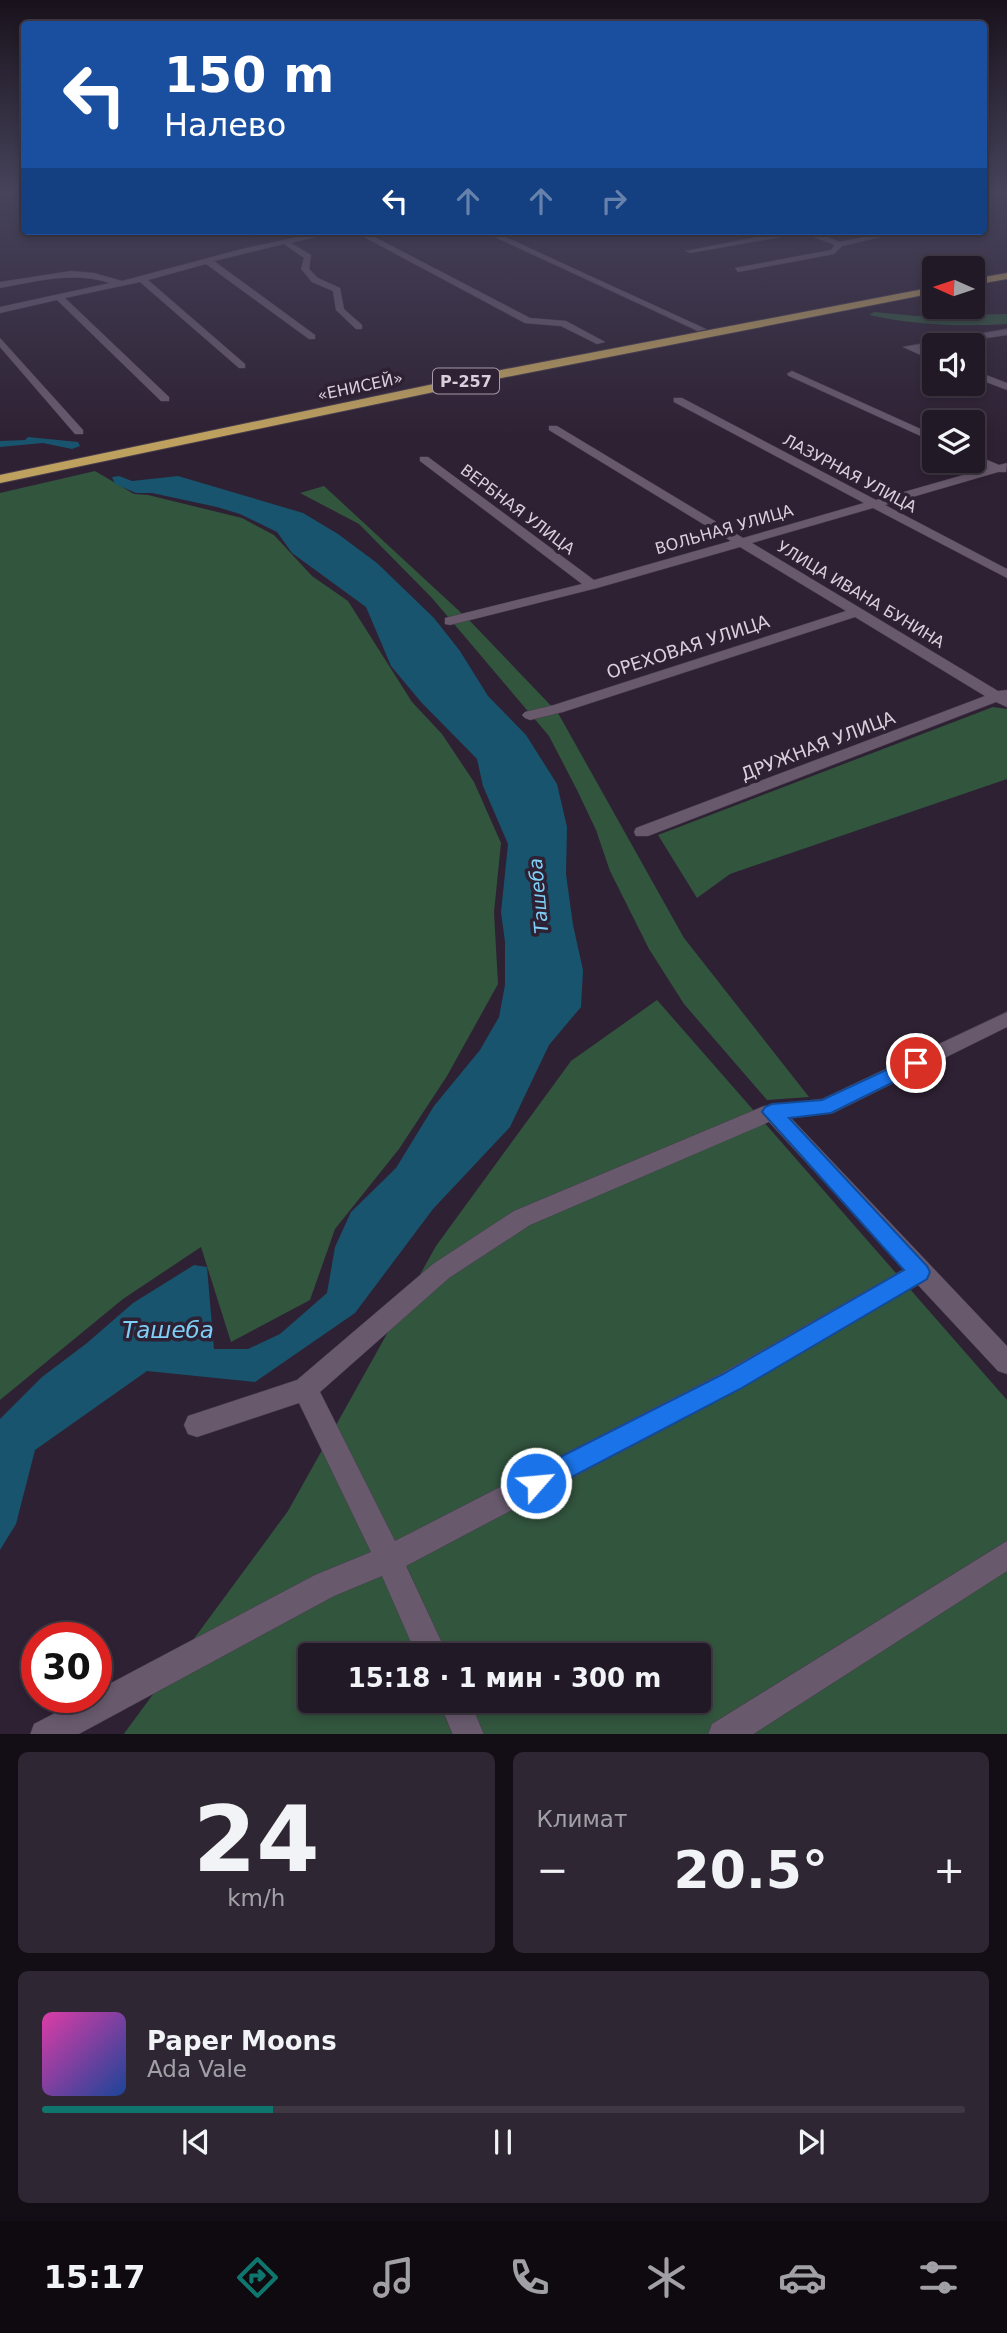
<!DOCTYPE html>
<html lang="ru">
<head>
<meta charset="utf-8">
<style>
  :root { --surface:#221926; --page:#2e2632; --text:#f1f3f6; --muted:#a2a0a7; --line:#3f3843; --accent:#0f766e }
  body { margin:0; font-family:"DejaVu Sans",sans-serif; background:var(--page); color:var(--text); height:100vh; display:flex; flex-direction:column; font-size:26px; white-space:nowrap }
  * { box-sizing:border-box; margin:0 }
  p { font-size:23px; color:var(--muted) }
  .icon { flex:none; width:38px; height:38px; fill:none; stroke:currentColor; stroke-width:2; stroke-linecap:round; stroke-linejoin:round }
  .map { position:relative; height:1734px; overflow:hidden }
  .sheet { display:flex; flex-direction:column; gap:18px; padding:18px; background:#130e15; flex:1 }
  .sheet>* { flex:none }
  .hud { position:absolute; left:21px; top:21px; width:966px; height:214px; border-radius:7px; box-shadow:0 4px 10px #0003,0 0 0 2px var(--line); background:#1a4fa0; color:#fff; overflow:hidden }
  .needle { width:46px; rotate:273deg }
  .fabs { position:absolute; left:922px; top:256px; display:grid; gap:14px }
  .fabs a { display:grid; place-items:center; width:63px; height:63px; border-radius:7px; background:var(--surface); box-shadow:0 4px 10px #0003,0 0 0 2px var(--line); font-size:35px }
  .speed { position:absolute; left:21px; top:1622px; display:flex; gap:14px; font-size:35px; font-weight:700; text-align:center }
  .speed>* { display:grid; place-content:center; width:91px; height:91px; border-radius:50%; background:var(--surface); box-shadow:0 4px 10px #0003,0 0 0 2px var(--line); line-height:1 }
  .speed .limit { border:10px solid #d22; background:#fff; color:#111 }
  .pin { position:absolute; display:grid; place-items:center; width:60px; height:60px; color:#fff; margin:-30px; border:4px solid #fff; border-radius:50%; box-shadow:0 2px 7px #0007 }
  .me { position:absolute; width:77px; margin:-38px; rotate:63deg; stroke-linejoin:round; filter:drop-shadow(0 0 5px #0008) }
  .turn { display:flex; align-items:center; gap:24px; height:147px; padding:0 28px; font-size:32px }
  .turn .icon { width:91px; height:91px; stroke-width:2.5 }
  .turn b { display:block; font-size:49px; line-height:60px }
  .lanes { display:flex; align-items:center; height:66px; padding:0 28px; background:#0003; justify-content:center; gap:35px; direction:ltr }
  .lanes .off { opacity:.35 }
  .big { font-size:52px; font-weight:600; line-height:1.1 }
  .sheet .tile { flex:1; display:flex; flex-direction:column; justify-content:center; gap:10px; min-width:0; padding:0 24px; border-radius:10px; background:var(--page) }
  .sheet .dial { align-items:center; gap:0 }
  .dial b { font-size:91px; line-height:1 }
  .song { display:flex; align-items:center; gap:21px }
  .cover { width:84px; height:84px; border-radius:10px; background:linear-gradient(135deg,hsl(320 70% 55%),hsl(220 70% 35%)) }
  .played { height:7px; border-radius:4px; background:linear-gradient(90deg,var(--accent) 25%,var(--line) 25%) }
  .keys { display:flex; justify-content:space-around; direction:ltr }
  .heat { display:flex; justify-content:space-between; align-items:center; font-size:38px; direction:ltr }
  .sheet .tiles { flex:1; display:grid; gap:18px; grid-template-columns:1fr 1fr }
  .tile:last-child { grid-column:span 2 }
  .trip { position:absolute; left:298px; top:1643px; width:413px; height:70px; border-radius:7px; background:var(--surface); box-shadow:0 4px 10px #0003,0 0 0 2px var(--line); font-weight:600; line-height:70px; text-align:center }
  .dock { display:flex; height:112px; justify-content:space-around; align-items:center; background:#0e0a0f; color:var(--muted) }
  .dock .icon { width:49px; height:49px }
  .dock .on { color:var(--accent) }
  .dock b { font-size:32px; color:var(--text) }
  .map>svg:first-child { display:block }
  .green { fill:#32553e; fill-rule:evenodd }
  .water { fill:#18546d }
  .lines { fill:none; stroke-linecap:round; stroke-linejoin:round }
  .minor-casing { stroke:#483d4c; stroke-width:1 }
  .highway-casing { stroke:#483d4c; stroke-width:2 }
  .minor { fill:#68596d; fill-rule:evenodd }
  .highway { fill:#bfa15f; fill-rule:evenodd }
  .route { fill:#1a73e8; stroke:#114b97; stroke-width:2 }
  .labels { text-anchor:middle; stroke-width:7; stroke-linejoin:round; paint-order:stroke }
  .shield { fill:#2e2133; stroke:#a59ba9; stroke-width:2 }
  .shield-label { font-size:16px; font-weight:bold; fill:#d8cfdb }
  .far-street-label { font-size:16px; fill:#d8cfdb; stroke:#2e2133 }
  .street-label { font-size:18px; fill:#d8cfdb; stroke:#2e2133 }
  .water-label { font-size:19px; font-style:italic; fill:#7ecff6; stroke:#2e2133 }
  .near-water-label { font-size:23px; font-style:italic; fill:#7ecff6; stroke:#2e2133 }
</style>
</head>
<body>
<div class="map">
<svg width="1007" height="1735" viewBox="0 0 1007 1735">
  <rect width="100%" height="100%" fill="#2e2133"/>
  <g class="green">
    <path d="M874,312L916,316L1007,314V324C960,327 915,325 869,315Z"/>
    <path d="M95,471L134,494L148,495L242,518L274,535L312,576L348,601L412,702L442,734L474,782L501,843L494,912L498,984L447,1076L399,1149L335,1229L310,1300L231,1342L201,1247L123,1299L0,1400V493Z"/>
    <path d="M324,486L470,621L558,713L684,938L809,1097L767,1100L684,1004L649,949L610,871L596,830L577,790L549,736L432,598L359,524L300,493Z"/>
    <path d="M993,707L1007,709V779L730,874L697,898L658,835Z"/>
    <path d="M657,1000L1007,1400V1734L123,1735L288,1511L436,1246L571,1061ZM310,1656H698V1701H310Z"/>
  </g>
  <g class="water">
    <path d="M28,437L78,442L80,446L72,449L43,443L0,447V441L25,440Z"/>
    <path d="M119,476L132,481L178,476L303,513L338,534L377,563L434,618L460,651L488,696L526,735L557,784L567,827L566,874L573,925L583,970L581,1007L549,1045L510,1127L433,1209L355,1313L255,1382L147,1371L35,1450L16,1524L0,1550V1419L42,1377L87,1343L133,1303L194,1265L207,1267L214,1349H248L280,1334L327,1293L335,1247L351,1212L396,1168L434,1106L480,1050L499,1017L505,985V942L501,912L508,844L483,786L477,759L421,702L391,666L366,607L292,553L277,532L240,514L217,507L152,493H136L115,484L112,477Z"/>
  </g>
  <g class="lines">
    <g class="minor-casing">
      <g id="minor">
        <path d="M325,231H340L291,243L311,255L309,269L318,278L340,288L344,309L362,325V329H356L336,310L333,291L312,282L301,269L304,258L284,244L214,261L315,335V339H309L206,264L148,280L245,364V368H239L140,282L65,298L169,397V401H161L57,300L0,313V307L110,283C73,271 38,281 0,288V282L71,271L94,273L122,281L242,249Z"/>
        <path d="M353,231H363L530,318L566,321L605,342L597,344L561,326L525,323Z"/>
        <path d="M482,231H492L706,329L698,331Z"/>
        <path d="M788,231H813L840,242L892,231H907L842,246L834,254L738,272L735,268L831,250L835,245L803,233L690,253L686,251Z"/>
        <path d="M1007,329V335L919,348L934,355V361L903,347Z"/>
        <path d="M0,338L83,430V434H75L0,347Z"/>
        <path d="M973,370L1007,383V390L973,377Z"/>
        <path d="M792,371L934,435V442L789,376L787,374Z"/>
        <path d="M674,398H682L876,500L988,468L971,460L973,454L999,465L1007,463L1006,472H998L885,505L1007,569V578L873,508L752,543L998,691L1007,690V707L996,702L648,836H636L634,832L636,828L985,696L855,617L563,712L530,720L525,718L522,715L525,712L554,705L846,611L740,547L597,588L450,625L445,624V618L582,584L420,461V457H428L594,580L731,541L549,430V426H557L743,538L864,503L674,402Z"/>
        <path d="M1007,1012V1027L833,1113L791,1118L1007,1346V1374L998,1371L918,1285L740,1389L406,1566L448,1656H417L382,1576L334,1596L77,1735H30L34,1724L84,1698H96V1691L315,1575L371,1552L299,1403L197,1437L188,1434L184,1425L188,1416L297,1380L433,1264L514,1211L764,1106L822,1099ZM769,1122L904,1269L722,1373L395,1541L320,1392L449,1278L530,1225Z"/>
        <path d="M1007,1541V1571L752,1735H708L712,1724Z"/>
        <path d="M439,1701H470L484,1735H453Z"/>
      </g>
    </g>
    <g class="highway-casing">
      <g id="highway">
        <path d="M1007,273V279L973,285V279Z"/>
        <path d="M934,287V293L491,380L0,483V475L491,372Z"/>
      </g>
    </g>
    <use href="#minor" class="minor"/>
    <use href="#highway" class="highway"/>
  </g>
  <linearGradient id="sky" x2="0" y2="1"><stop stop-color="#19121c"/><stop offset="0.44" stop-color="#46435b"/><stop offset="1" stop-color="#46435b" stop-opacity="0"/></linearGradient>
  <rect width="1007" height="437" fill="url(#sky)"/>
  <path class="route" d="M916,1056L922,1058L925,1063L922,1068L831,1113L789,1118L927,1266L930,1272L927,1279L740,1389L545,1491L536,1495L527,1491L524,1483L527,1474L723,1374L904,1270L762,1112L765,1107L772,1104L822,1100Z"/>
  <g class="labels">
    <rect class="shield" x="433" y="368.5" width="66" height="25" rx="5"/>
    <g class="shield-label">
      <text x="466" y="387">Р-257</text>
    </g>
    <g class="far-street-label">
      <text transform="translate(360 386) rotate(-12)" y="6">«ЕНИСЕЙ»</text>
      <text transform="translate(850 473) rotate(28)" y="6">ЛАЗУРНАЯ УЛИЦА</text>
      <text transform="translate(518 509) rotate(37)" y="6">ВЕРБНАЯ УЛИЦА</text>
      <text transform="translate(724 529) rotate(-16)" y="6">ВОЛЬНАЯ УЛИЦА</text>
      <text transform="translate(861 594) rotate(31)" y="6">УЛИЦА ИВАНА БУНИНА</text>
    </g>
    <g class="street-label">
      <text transform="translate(688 647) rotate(-18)" y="6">ОРЕХОВАЯ УЛИЦА</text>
      <text transform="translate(818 746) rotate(-21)" y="6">ДРУЖНАЯ УЛИЦА</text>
    </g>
    <g class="water-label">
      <text transform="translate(538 896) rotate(-95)" y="7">Ташеба</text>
    </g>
    <g class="near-water-label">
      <text x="168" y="1338">Ташеба</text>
    </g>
  </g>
</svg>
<div class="fabs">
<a><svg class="needle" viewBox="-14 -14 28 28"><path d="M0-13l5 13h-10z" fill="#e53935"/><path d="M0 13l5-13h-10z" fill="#a2a0a7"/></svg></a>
<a><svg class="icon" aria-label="sound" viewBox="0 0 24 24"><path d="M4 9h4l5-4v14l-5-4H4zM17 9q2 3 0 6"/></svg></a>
<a><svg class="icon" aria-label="layers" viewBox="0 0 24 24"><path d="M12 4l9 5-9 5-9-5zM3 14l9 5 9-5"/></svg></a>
</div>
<div class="speed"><div class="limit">30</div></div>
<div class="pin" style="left:916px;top:1063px;background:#d93025"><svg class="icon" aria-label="arrive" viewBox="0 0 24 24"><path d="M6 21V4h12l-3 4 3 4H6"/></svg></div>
<svg class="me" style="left:536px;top:1483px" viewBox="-20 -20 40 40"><circle r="17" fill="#1a73e8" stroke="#fff" stroke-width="3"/><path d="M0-11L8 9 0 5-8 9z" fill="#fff"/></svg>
<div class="trip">15:18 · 1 мин · 300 m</div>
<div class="hud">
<div class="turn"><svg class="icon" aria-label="left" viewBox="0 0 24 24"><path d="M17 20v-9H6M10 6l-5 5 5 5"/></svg><div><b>150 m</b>Налево</div></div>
<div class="lanes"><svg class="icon" aria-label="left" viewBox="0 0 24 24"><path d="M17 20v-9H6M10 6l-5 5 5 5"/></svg><svg class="icon off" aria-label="ahead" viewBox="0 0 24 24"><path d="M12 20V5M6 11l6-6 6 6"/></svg><svg class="icon off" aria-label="ahead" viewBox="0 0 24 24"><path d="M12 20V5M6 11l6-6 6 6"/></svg><svg class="icon off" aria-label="right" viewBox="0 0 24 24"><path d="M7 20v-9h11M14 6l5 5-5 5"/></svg></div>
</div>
</div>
<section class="sheet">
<div class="tiles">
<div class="tile dial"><b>24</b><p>km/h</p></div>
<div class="tile"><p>Климат</p>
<div class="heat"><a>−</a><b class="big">20.5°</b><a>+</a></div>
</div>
<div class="tile">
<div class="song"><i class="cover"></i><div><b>Paper Moons</b><p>Ada Vale</p></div></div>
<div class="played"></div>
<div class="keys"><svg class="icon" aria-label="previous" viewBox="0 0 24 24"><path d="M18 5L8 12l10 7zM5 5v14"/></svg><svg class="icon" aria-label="pause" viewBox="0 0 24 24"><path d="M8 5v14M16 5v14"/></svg><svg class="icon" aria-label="next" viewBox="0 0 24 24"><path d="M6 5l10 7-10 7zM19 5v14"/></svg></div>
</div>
</div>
</section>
<nav class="dock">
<b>15:17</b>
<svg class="icon on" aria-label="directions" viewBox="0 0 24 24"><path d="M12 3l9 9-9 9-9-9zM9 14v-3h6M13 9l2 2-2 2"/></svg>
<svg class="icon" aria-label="music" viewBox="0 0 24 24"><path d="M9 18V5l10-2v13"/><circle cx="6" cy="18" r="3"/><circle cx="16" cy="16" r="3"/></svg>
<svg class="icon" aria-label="phone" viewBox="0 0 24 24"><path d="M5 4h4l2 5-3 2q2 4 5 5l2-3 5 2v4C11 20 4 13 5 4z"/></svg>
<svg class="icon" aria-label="climate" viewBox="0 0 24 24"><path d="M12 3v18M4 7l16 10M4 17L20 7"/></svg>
<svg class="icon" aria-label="car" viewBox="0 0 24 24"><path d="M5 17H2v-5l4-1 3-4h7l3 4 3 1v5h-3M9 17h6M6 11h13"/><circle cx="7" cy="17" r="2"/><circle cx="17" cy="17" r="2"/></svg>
<svg class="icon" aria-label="filters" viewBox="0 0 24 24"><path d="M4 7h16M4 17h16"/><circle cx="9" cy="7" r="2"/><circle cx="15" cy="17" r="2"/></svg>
</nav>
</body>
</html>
